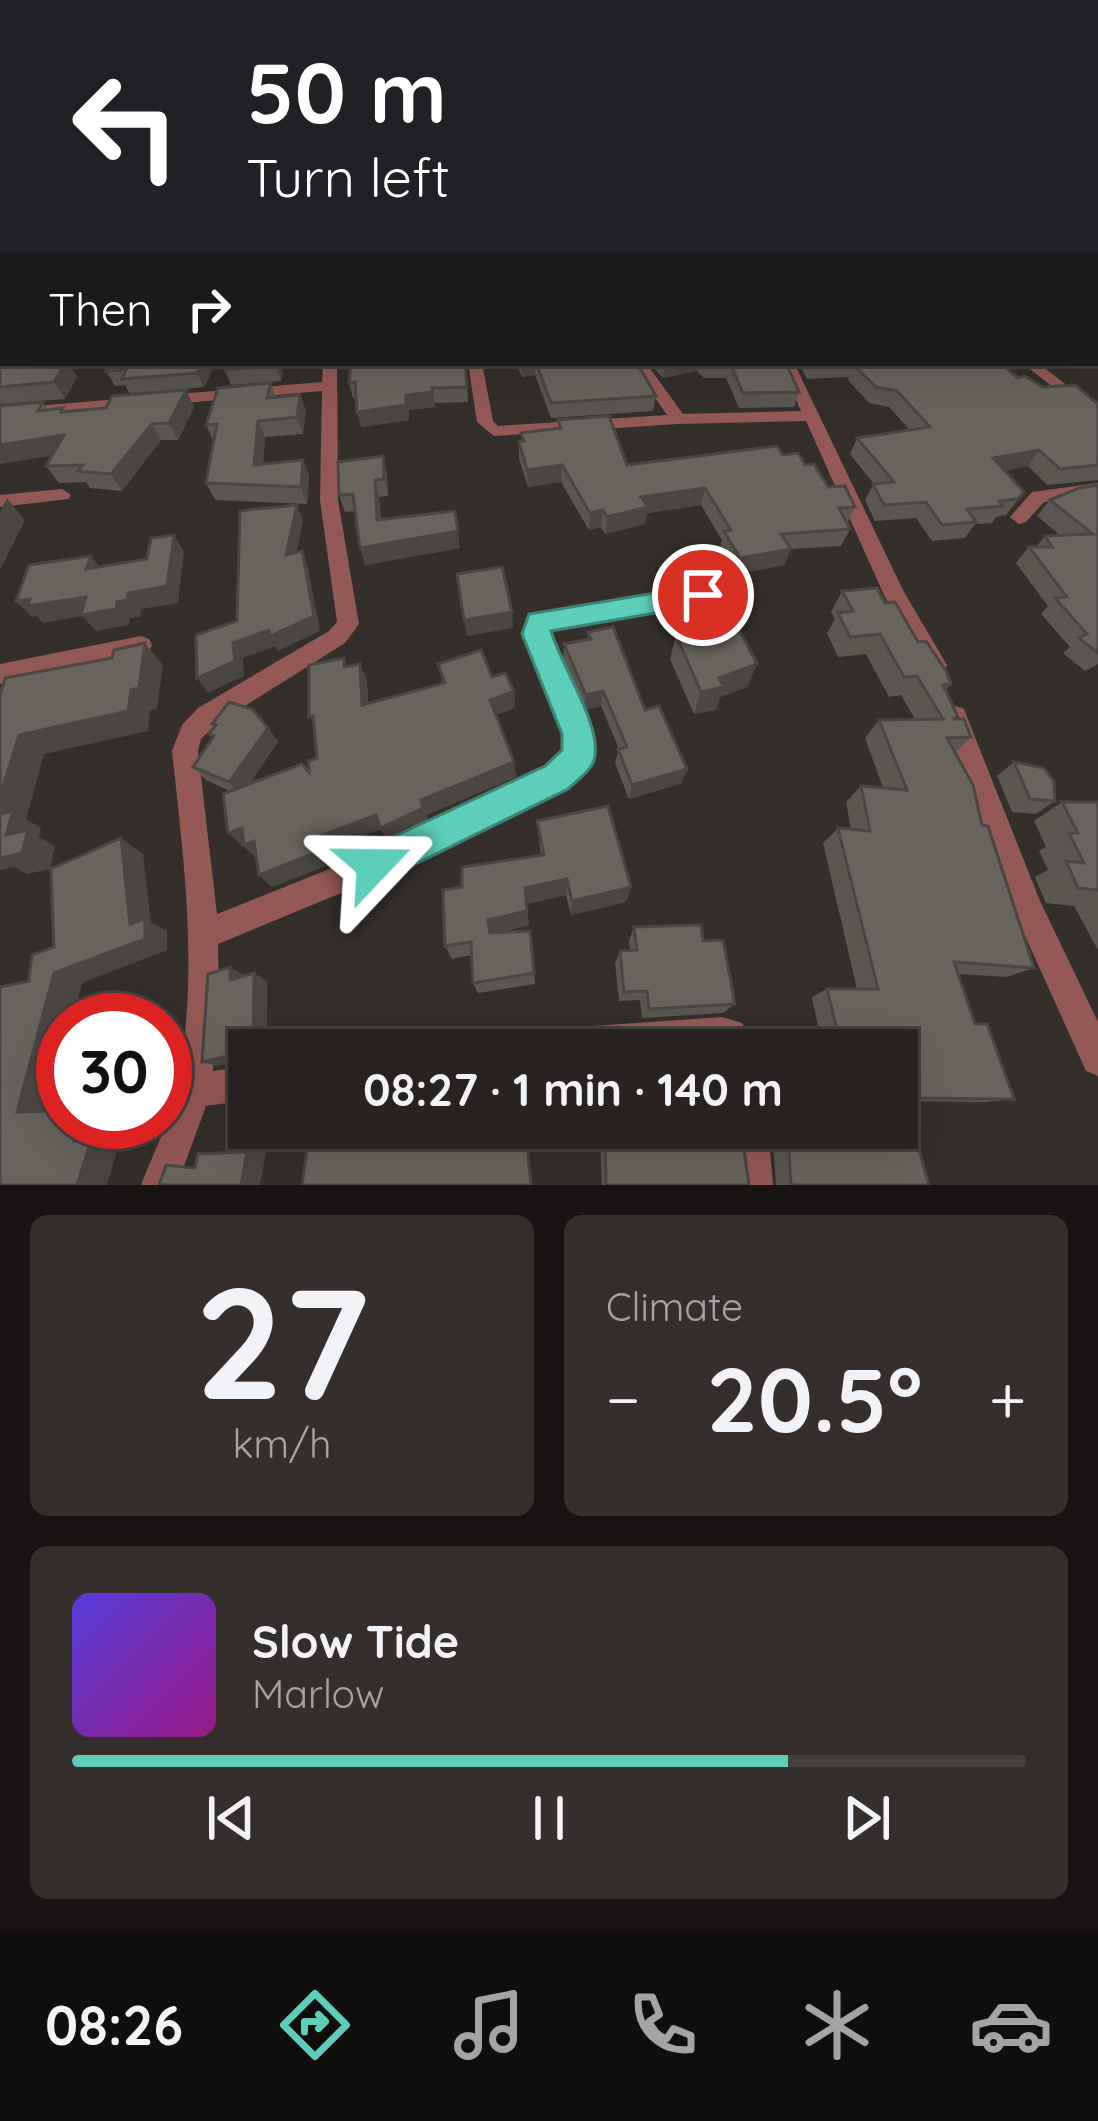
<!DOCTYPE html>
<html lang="en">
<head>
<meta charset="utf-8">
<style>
  :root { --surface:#282320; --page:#342f2d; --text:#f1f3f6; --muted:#a5a4a5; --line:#44403e; --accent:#5dceb9 }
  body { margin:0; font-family:Quicksand,sans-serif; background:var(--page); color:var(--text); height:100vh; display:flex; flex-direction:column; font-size:45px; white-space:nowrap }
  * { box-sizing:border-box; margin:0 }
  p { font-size:39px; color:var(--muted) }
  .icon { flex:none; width:66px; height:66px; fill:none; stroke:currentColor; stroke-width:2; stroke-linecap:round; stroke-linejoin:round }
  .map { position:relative; height:1185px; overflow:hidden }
  .side { display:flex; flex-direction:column; gap:30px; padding:30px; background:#161312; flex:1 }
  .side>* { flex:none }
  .guide { position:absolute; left:0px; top:0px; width:1098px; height:366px; box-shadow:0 12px 48px #0002,0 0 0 3px var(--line); background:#202124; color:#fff; overflow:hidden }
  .speed { position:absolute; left:36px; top:993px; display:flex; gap:24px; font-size:60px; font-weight:700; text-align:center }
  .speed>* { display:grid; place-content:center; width:156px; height:156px; border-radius:50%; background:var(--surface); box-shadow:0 12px 48px #0002,0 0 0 3px var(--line); line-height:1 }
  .speed .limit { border:18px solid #d22; background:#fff; color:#111 }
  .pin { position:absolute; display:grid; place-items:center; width:102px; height:102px; color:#fff; margin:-51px; border:6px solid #fff; border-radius:50%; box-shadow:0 3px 12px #0007 }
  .me { position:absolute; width:132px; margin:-66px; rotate:67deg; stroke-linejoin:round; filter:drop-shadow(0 0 9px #0008) }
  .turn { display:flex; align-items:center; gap:42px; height:252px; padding:0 48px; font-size:54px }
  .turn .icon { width:156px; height:156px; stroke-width:2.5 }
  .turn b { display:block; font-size:84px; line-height:102px }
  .then { display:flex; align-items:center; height:114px; padding:0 48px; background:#0003; gap:24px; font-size:45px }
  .big { font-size:90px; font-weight:700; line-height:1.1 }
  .side .card { flex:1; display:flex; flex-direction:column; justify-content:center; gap:18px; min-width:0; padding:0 42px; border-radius:18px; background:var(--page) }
  .side .dial { align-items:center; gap:0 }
  .dial b { font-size:156px; line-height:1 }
  .song { display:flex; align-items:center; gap:36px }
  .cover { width:144px; height:144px; border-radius:18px; background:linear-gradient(135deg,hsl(250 70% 55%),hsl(310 70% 35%)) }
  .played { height:12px; border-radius:6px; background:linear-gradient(90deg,var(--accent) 75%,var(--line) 75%) }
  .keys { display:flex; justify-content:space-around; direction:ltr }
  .heat { display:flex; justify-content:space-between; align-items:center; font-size:66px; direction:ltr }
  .side .tiles { flex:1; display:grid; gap:30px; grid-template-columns:1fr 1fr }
  .card:last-child { grid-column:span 2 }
  .trip { position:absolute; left:228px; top:1029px; width:690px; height:120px; border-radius:0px; background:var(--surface); box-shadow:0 12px 48px #0002,0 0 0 3px var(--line); font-weight:700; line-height:120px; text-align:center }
  .menu { display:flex; height:192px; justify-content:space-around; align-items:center; background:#100e0d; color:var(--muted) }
  .menu .icon { width:84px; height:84px }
  .menu .selected { color:var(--accent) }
  .menu b { font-size:54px; color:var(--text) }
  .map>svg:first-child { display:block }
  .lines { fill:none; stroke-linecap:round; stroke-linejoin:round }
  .minor { fill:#955955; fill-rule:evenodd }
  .wall { fill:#5a5751 }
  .shaded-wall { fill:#4a4742 }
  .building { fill:#69655e; stroke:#4a4742; stroke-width:3 }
  .route { fill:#5dceb9; stroke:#3c8678; stroke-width:3 }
</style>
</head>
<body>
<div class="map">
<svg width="1098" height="1185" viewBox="0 0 1098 1185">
  <rect width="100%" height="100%" fill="#352f2b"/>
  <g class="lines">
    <g class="minor">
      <rect x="1095" y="206" width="3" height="6"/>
      <path d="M0,358H3V363H10L8,365L0,366Z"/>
      <path d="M323,363H337L338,500L359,624L345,643L216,724L201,739L198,751L217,914L407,838L561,759C577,736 536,661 525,634L532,616L703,587L710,589L714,595L710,601L703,603L549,629L547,634L590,734L592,756L579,777L426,858L218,944L219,1005L213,1071L249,1066V1100L206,1106L177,1185H141C153,1154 169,1123 176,1090C200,979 184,863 172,751L182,725L198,708L329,631L337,622L320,500L322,391L0,419V409L322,382Z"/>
      <path d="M468,363H482L493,421L498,426L667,415L631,363H646L683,414L801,411L780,363H794L904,592L947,665L944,672L936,675L928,672L884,595L806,421L678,424L494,436L477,422Z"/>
      <path d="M1022,363H1038L1098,409V422Z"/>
      <path d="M1098,483V495L1044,502L1026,522L1019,524L1010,517L1032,492Z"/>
      <path d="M62,489L71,495L68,499L0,507V495Z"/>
      <path d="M141,636L149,639L152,645L149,651L0,684V664Z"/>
      <path d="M955,706L964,709L967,717L1040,901L1098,1022V1076L1086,1071L1013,909L943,717L946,709Z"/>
      <path d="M722,1017L742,1023L757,1050H477L482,1038L494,1033Z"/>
      <path d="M732,1128H768L773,1185H737Z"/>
    </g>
  </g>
  <g class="wall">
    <path d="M43,363H69L77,377L65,399L0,404V368Z"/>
    <path d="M111,363H216L204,387L130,394L125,385L115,386L106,371Z"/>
    <path d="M279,363L283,374L281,381L231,385L225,370Z"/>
    <path d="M466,363L468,402L434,403L435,407L409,410V420L361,427L356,397L353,398L349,383Z"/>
    <path d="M516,363H637L656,396L653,411L551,418L535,375L522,377Z"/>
    <path d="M649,363H786L799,392L794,407L739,408L726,378H704L697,371L663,378Z"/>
    <path d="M799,363H859L1018,378L1098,404V480L1047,485L1028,466L1004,471L1024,492L1006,515L996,517L992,523L975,524L965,538L932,541L916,518L875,521L865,500L874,484L850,454L857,438L910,430L889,407L869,403L848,380L849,377L807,379Z"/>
    <path d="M271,383L276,397L300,395L306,411L303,434L265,437L263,464L303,460L309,476L307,504L215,500L206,483L214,442L206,425Z"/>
    <path d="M186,390L194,407L178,440H161L122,491L90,488L86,482L59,483L46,466L52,455L43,402L48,410L63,408L66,412L106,408Z"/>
    <path d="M558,420L627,465L783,455L805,465L828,487L855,507L847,524L850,529L841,546L791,549L784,565L735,575L720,548L722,540L701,505L647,513L645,524L605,534L601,527L589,530L561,482L528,487L519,459V442L522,441L521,433L558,429Z"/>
    <path d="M387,473L388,496L379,497L381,520L460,548L365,565L355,511L345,512L339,495Z"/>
    <path d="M1098,485V664L1085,671L1063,653L1070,647L1041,614L1048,606L1016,563L1029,547H1036L1045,536H1061L1037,516L1050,500Z"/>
    <path d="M842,591L885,603L951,684L945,690L956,719L971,737L955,753L1034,968L1007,977L958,974L975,1024L1014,1099L985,1102L905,1101L929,1185H776L773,1136L842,1135L841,1128H897V1050H823L812,997L827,989H857L823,843L838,828L851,829L846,802L861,786L883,788L865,738L879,720L915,719L901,695L889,697L866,654L838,657L827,633L835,619L831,612Z"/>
    <path d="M588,632L645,710L682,783L629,799L615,763L619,749L601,706L584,710L563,660L564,644L588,640Z"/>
    <path d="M676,635L757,664L747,687L720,697L716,710L694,714L670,659Z"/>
    <path d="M344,658L347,666L360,664L367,681L368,704L443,684L438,664L492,677L514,691L515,708L496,715L516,777L426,815L428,822L387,841L381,829L322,852L325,866L272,887L259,875L256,857L244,846L242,847L230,791L206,780L193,767L213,738L209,734L215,727L212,724L268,728L278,742L249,784L309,772L317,758Z"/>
    <path d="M1014,762L1055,801L1036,814L1012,812L997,776Z"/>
    <path d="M1062,802H1098V950L1074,906L1046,903L1035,877L1048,870L1039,851L1046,847L1034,821Z"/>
    <path d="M537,821L631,887L626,902L571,915L566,895L526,904L529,925L499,933L530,931L535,984L478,993L473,983L472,955L452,959L445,946L462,887L541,856Z"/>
    <path d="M634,927L703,941L735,1004L723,1013L642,1018L640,1000L619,1001L615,963L620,951L630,950L629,941Z"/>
    <path d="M621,1128H741L749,1185H602L600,1137H622Z"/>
  </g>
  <g class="shaded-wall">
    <path d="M65,363H69L77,377L65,399L54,382Z"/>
    <path d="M202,363H216L204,387L197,373Z"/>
    <path d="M277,363H279L283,374L281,381L276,366Z"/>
    <path d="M521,363H535V375L522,377Z"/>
    <path d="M698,363L697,371L663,378L665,364Z"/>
    <path d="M186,390L194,407L178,440L169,423Z"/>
    <path d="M433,392L435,407L409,410V420L361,427L357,412L406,395Z"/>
    <path d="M300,395L306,411L303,434L297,417Z"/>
    <path d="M258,421L265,437L261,482L254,465Z"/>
    <path d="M152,424L161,440L122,491L111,474Z"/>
    <path d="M64,435L76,452L0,464V445Z"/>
    <path d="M1039,450L1028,466L982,475L993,458Z"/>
    <path d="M383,456L387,473L388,496L384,479Z"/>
    <path d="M303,460L309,476L307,504L301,487Z"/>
    <path d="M562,465L561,482L528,487L527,470Z"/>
    <path d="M375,480L379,497L381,537L377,520Z"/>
    <path d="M705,488L701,505L647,513L645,524L605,534L607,517L641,497Z"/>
    <path d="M7,498L25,520L0,570V512Z"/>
    <path d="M297,505L303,521L293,570L286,555Z"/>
    <path d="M603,510L601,527L589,530L590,513Z"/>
    <path d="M458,531L460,548L365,565L360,548Z"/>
    <path d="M174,535L184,552L178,603L141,609L140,617L130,618L129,625L96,631L82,616L43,623L37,616L32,617L16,601L30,599L86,597L117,602L128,593Z"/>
    <path d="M791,549L784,565L735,575L740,558Z"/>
    <path d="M302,551L308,567L320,631L278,651L275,646L243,658L244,676L208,693L197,678L233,643Z"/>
    <path d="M91,556L104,572L86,569Z"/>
    <path d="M512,612L513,628L467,636L464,620Z"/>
    <path d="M145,643L163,665L157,709L150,710L148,731L44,754L26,819L41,828L39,837L55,846L50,869L27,874L14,867L0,870V848L6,835L0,819V796L19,735L131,690Z"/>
    <path d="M360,664L367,681L369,722L362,705Z"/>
    <path d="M757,664L747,687L720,697L716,710L694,714L701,692L719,678Z"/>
    <path d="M514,691L515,708L492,716L490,700Z"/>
    <path d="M603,691L601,706L584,710L586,695Z"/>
    <path d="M268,728L278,742L241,796L229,782Z"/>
    <path d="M514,762L516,777L426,815L421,800Z"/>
    <path d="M687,769L682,783L629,799L632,785Z"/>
    <path d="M423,808L428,822L387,841L381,829L322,852L325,866L272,887L259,875L312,839L376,815Z"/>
    <path d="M242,828L266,854L257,858L228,833Z"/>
    <path d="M121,838L143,854L151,922L167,931V950L82,983L73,1020H63V1061L50,1113L17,1112L54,973L130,924Z"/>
    <path d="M567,879L566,895L526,904L525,888Z"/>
    <path d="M631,887L626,902L571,915L572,901Z"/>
    <path d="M527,911L529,925L492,934L493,946L488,920Z"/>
    <path d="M230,967L244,975V987L230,980Z"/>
    <path d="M254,973L267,981V1050H253Z"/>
    <path d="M249,1051V1058L218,1066L202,1062Z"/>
    <path d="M81,1122H110L105,1141H120L107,1185H77L74,1141Z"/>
    <path d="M247,1152H266L260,1185H241Z"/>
  </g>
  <g class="building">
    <path d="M1098,209V237L1095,236V210Z"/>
    <path d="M3,212V285H0V213Z"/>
    <path d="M43,363H65L54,382L0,387V368Z"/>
    <path d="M111,363H202L197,373L122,379L126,370L106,371Z"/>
    <path d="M227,363H277L276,366L225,370Z"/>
    <path d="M351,363H465L467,387L432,388L433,392L406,395V405L357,412L355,382L349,383Z"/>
    <path d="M536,363H637L656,396L551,403Z"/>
    <path d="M730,363H786L799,392L743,393Z"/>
    <path d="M862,363H1000L1018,378L1025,376L1043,387L1075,385L1098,404V465L1060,469L1039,450L993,458L1024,492L1018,499L999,501L1003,506L967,509L976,522L942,525L926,502L884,505L873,484L894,482L857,438L930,427L897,391L876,387L854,365Z"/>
    <path d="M271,383L267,398L300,395L297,417L258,421L254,465L303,460L301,487L206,483L217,424L206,425L218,388Z"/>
    <path d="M186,390L169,423L152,424L111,474L78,471L83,465L46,466L64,435L0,445V406L43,402L38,411L63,408L61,412L106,408L112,396Z"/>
    <path d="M609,416L627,465L777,446L783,455L798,453L805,465L814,464L828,487L845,486L855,507L839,508L850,529L781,534L791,549L740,558L724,531L731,530L705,488L641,497L648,507L607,517L603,510L590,513L562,465L527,470L519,442L524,441L521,433L561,428L558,420Z"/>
    <path d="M383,456L384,479L375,480L377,520L455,511L458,531L360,548L353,494L339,495L338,462Z"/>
    <path d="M1098,485V653L1079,638L1087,634L1055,598L1067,597L1029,547H1052L1045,536L1093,534L1050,500L1079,488Z"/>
    <path d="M297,505L286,555L302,551L314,616L270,636L269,630L233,643L235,661L197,678L196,635L237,621L240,511Z"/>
    <path d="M174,535L167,586L128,593L127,600L117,602L116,609L81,615L86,597L27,606L30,599L16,601L29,565L91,556L86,569L147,559L151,538Z"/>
    <path d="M502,567L512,612L464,620L457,574Z"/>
    <path d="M877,588L885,603L895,602L918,642L926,641L946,671L951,684L943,685L958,717L953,719H964L971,737L947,738L973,785L982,825L988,826L1034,968L954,962L975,1024H987L1014,1099L904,1098L929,1185H791L788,1135H862L860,1128H897V1050H842L827,989H878L838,828L870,831L861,786L907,790L879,720L943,719L917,676L904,677L880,634L850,637L838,613L853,611L842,591Z"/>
    <path d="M735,622L757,664L719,678L724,687L701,692L676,635Z"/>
    <path d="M613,627L645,710L659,706L687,769L632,785L618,749L627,747L603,691L586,695L564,644L591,639L588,632Z"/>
    <path d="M145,643L139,688L131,690L128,711L19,735L0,796V695L5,678L112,658L114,650Z"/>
    <path d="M481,650L492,677L505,673L514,691L490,700L514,762L421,800L423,808L380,828L376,815L312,839L315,853L259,875L254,841L244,845L242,828L228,833L223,794L302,764L309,772V761L317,758L313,716L309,717V665L344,658V667L360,664L362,705L445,683L438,664Z"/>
    <path d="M229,702L252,709L268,728L229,782L193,767L214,736L209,734L216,725L212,724Z"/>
    <path d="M1014,762L1044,768L1054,782L1055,801L1030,799Z"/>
    <path d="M1062,802H1098V890L1078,888L1066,861L1084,863L1069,833H1078Z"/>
    <path d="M608,806L631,887L572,901L567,879L525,888L527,911L488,920L490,933L530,931L534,973L473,983L471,942L445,946L443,890L462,887V867L544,855L537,821Z"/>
    <path d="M13,811L6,835L28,830L22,853L0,858V814Z"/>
    <path d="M121,838L130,924L145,919V939L54,973L17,1112L63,1111V1122H81L74,1141H91L77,1185H0V987L29,981L32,955L54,947L51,869Z"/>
    <path d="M701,925L703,941L723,940L735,1004L649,1009L647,991L624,992L620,951L637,950L634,927Z"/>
    <path d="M230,967V980L254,973L253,1050L202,1062L208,974Z"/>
    <path d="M310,1128H480V1142L526,1133L531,1185H302Z"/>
    <path d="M627,1128H741L749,1185H606L605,1136L628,1137Z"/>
    <path d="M247,1152L241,1185H159L166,1165L195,1168L198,1154Z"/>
  </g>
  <linearGradient id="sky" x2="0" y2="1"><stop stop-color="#1d1a18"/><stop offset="0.44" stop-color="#4b4d55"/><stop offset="1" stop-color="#4b4d55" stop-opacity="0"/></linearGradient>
  <rect width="1098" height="295" fill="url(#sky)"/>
  <path class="route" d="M703,585L717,595L713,603L551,631C560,664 604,728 594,760C591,771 577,780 568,789L387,878L374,884L361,878L356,865L361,852L545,766L562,750V734L522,634L529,614Z"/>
</svg>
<div class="speed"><div class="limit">30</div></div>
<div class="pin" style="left:703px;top:595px;background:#d93025"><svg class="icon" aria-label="arrive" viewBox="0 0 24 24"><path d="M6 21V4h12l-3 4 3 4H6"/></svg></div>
<svg class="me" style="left:374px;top:865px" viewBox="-20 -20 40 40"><path d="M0-17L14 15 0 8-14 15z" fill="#5dceb9" stroke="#fff" stroke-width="4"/></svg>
<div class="trip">08:27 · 1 min · 140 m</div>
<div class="guide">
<div class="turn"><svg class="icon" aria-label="left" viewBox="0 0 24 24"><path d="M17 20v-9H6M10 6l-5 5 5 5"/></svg><div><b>50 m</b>Turn left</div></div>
<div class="then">Then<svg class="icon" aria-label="right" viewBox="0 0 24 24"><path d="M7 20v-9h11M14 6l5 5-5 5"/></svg></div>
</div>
</div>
<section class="side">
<div class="tiles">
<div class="card dial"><b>27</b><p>km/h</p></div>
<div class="card"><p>Climate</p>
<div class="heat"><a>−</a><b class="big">20.5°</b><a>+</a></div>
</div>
<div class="card">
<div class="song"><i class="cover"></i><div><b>Slow Tide</b><p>Marlow</p></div></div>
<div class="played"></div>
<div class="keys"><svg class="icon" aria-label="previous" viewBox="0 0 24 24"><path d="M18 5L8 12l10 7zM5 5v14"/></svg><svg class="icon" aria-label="pause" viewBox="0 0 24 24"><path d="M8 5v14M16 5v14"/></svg><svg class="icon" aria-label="next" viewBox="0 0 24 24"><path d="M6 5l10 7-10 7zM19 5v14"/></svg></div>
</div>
</div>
</section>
<nav class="menu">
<b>08:26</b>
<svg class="icon selected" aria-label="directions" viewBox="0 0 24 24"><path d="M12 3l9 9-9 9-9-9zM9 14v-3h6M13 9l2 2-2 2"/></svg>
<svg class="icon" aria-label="music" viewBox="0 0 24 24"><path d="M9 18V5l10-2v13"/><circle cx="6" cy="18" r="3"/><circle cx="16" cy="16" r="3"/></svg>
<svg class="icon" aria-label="phone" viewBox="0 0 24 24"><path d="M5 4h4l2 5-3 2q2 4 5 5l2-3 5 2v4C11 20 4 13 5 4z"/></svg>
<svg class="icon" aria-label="climate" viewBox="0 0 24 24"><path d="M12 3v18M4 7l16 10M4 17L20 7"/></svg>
<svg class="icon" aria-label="car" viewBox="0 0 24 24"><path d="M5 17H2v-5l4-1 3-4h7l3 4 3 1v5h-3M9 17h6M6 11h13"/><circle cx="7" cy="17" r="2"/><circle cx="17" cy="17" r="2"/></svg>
</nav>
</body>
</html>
